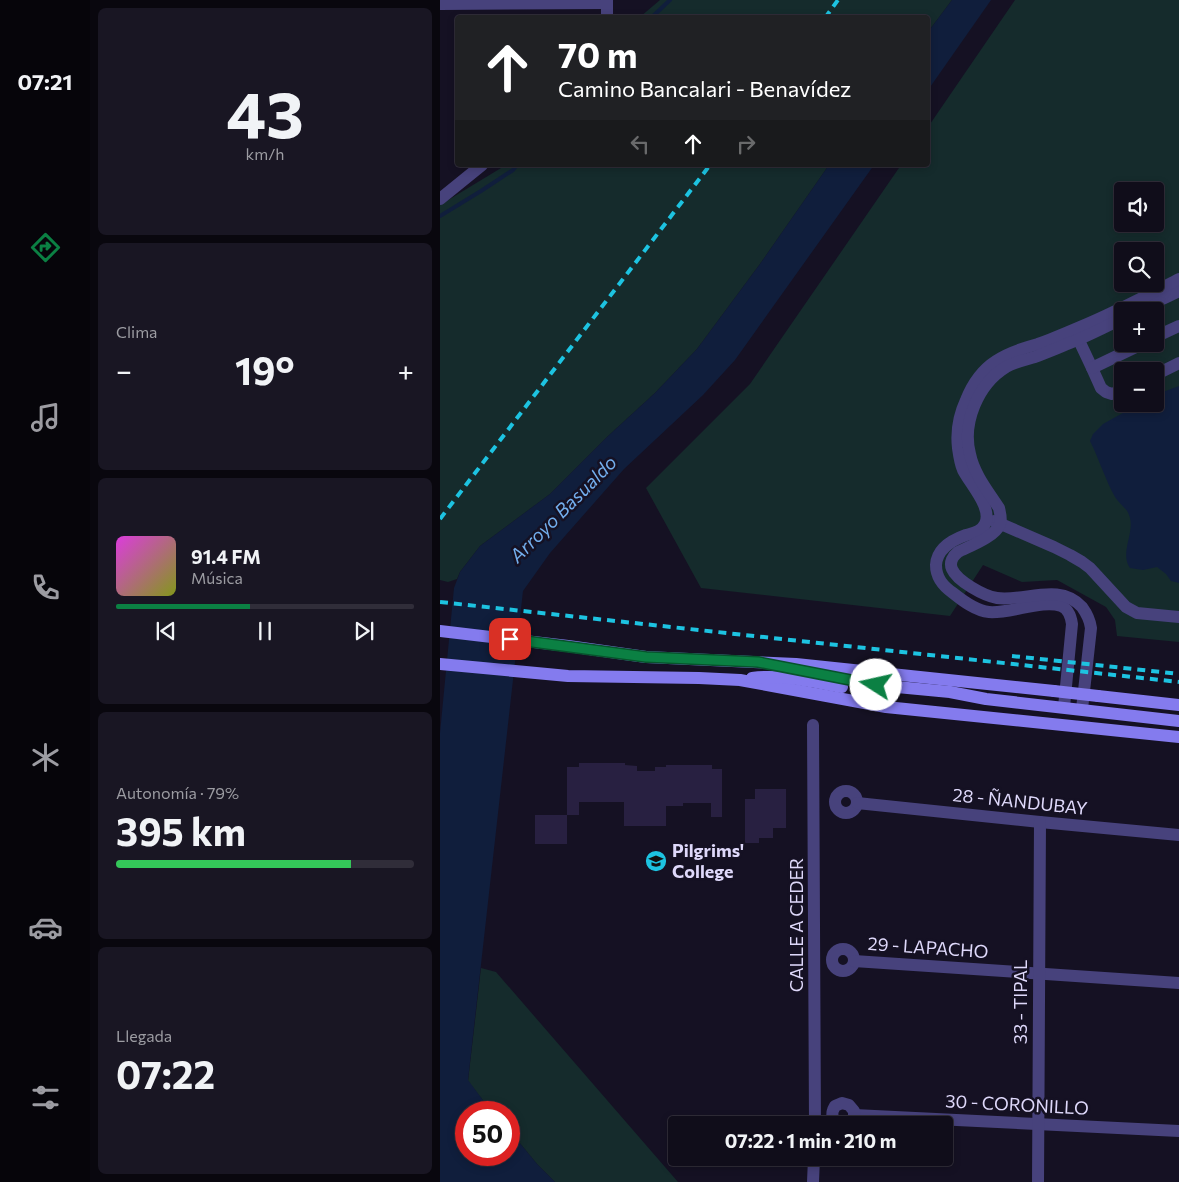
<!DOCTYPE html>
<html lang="es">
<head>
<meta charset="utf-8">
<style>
  :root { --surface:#100d1a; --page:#191623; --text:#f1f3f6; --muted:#9c9ca2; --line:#302d39; --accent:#0b8043 }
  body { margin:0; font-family:Commissioner,sans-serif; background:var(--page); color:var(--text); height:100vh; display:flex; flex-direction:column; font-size:19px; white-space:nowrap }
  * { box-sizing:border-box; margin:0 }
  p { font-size:16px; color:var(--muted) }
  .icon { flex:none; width:28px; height:28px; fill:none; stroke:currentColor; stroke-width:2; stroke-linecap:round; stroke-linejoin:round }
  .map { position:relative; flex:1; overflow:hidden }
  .sheet { display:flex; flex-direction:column; gap:8px; padding:8px; background:#09070e; width:350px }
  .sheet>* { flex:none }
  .guide { position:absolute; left:15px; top:15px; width:475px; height:152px; border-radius:5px; box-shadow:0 2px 8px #0003,0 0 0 1px var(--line); background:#202124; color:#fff; overflow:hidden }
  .buttons { position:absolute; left:674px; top:182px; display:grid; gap:10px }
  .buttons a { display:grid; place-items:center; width:50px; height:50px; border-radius:5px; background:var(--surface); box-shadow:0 2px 8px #0003,0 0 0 1px var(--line); font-size:25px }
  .speed { position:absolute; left:15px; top:1101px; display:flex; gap:10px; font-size:25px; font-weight:700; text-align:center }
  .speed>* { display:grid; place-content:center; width:65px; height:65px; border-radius:50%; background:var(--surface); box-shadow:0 2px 8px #0003,0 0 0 1px var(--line); line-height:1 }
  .speed .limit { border:8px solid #d22; background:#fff; color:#111 }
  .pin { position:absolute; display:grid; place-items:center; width:42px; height:42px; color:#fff; margin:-21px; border-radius:10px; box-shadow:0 2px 8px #0006 }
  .me { position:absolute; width:55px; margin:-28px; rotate:280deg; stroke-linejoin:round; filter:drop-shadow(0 0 4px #0008) }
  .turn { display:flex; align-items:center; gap:18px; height:105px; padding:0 20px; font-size:22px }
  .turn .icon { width:65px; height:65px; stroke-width:2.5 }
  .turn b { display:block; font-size:35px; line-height:42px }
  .lanes { display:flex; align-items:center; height:48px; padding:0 20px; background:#0003; justify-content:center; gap:25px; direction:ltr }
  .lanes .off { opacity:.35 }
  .big { font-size:38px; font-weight:700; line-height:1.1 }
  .sheet .card { flex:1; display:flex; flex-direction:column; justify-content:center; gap:8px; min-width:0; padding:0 18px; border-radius:8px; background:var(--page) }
  .sheet .dial { align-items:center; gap:0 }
  .dial b { font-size:65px; line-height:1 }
  .song { display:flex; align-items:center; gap:15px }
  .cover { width:60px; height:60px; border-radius:8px; background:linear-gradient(135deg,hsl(300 70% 55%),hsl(70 70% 35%)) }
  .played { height:5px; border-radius:2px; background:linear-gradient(90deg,var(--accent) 45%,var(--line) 45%) }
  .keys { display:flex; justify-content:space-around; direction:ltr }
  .heat { display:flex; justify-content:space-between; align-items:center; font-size:28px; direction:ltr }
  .charge { height:8px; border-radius:4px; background:linear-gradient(90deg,#34c759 79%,var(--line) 0) }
  .trip { position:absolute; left:228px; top:1116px; width:285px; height:50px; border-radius:5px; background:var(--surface); box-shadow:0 2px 8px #0003,0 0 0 1px var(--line); font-weight:700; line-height:50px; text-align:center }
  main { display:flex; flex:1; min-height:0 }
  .tabs { display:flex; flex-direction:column; width:90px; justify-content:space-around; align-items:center; background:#06050a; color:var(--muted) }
  .tabs .icon { width:35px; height:35px }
  .tabs .active { color:var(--accent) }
  .tabs b { font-size:22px; color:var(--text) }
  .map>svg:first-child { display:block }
  .green { fill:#152b2c; fill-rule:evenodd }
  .water { fill:#101e3c }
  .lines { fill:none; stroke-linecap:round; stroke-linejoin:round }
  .stream { stroke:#101e3c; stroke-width:4 }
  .building { fill:#282041 }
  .street { stroke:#47427c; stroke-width:12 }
  .secondary { stroke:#847bee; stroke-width:12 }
  .rail { stroke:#1dc3e1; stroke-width:4; stroke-dasharray:8 6; stroke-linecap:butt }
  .secondary-bridge { stroke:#847bee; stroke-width:12 }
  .route-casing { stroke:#07532c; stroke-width:12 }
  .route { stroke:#0b8043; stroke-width:9 }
  .labels { text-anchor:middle; stroke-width:5; stroke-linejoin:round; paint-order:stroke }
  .street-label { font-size:18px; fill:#ded8fa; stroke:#151123 }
  .poi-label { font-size:18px; font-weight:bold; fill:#ded8fa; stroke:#151123; text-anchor:start }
  .water-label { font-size:19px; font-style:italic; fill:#73aeed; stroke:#151123 }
</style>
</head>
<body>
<main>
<nav class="tabs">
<b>07:21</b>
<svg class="icon active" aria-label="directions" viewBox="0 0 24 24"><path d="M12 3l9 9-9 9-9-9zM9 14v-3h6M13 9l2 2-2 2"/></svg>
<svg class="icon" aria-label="music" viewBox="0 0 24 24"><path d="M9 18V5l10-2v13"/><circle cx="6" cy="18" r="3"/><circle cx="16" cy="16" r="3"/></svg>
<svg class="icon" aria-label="phone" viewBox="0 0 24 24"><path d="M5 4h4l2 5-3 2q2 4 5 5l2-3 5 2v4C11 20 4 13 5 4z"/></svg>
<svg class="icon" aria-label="climate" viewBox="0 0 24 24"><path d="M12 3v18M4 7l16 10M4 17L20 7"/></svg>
<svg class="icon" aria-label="car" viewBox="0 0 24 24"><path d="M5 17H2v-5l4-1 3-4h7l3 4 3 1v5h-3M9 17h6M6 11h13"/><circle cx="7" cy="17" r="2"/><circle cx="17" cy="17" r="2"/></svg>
<svg class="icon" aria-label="filters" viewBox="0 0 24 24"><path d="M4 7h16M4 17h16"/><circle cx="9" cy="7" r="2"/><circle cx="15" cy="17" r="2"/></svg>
</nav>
<section class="sheet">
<div class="card dial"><b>43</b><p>km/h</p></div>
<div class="card"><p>Clima</p>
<div class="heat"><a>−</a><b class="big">19°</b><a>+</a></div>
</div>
<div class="card">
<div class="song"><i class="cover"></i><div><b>91.4 FM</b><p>Música</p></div></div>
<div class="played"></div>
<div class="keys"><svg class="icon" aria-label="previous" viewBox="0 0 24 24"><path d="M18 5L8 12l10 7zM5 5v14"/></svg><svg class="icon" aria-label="pause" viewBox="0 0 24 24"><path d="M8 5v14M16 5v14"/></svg><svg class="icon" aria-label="next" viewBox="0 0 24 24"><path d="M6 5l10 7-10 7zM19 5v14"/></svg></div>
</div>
<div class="card"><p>Autonomía · 79%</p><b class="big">395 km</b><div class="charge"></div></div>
<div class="card"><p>Llegada</p><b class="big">07:22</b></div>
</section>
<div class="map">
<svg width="739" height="1182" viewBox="0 0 739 1182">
  <rect width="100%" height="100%" fill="#151123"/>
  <g class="green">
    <path d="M220,0H512L488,32V18L200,17Z"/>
    <path d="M575,0H739V642L677,636L675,620L666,607L617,580L582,582L543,565L510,616L261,588L206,488L310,384L461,165H488V127ZM682,191H715V224H682ZM682,251H715V284H682ZM682,311H715V344H682ZM682,371H715V404H682Z"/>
    <path d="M66,165H389L320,264L257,349L215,393L167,437L110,494L40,546L20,572L17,579L8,582L0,580V205Z"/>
    <path d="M41,968L56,972L238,1182H115L97,1164L69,1130V1112H56L45,1103L28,1081Z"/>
  </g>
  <g class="water">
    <path d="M512,0H551L488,90V32Z"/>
    <path d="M389,165H434L295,360L263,395L184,469L110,553L83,591L28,1080L45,1103L56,1112H26V1155H69V1130L97,1164L115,1182H0V733L14,588L20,572L40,546L110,494L167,437L215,393L257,349L320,264Z"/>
    <path d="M739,386V583L731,581L726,574L717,567L703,570L690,568C679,552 696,532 689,515C687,508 679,504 675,497C665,479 659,459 650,441L653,434L663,424L699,404H715V395Z"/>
  </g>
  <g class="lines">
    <g class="stream">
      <path d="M211,18L230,0"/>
      <path d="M0,216L41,191L73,170L77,165"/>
    </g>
  </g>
  <g class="building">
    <path d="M139,763H185V765L197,766V771H215V767H226V765H272V769H282V817H271V803H243V806H226V826H184V802H139V815H127V767H139Z"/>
    <path d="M315,789H346V828H333V838H319V843H305V799H315Z"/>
    <rect x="95" y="815" width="32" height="29"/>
  </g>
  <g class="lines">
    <g class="street">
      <path d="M0,4L167,3"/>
      <path d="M167,18V0"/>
      <path d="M0,199L42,165"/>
      <path d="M697,311L739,291"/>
      <path d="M635,332L652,368L661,388L666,392L672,394L682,390"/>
      <path d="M715,337L739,326"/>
      <path d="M652,368L702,344"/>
      <path d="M715,375L739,363"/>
      <path d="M554,521L614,547L630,555L642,562L650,568L686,607L697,613L739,617"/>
      <path d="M624,707L632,624C631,617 629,609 621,606C603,599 570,614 549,612C536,611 523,601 513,593C503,586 496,578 496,565C497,548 512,540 526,535C533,533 541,532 545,524C553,508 530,484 523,470C520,463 519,455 518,448C516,431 519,415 526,400C532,385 542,370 556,361C568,353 583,348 598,344C612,339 626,333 640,327C674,313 706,296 739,279"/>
      <path d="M642,709L651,628C650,620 647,614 642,607C619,582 585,602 557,598C544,596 517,581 512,569C509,562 513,556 518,552C530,546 555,537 560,524C562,519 560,513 559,508C548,491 534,474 530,454C522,423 538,384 566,367C575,362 585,360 595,357C605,353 616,349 627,344C646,337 664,327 682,319"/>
      <path d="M373,725L375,1125"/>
      <circle cx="406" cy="802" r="11"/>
      <path d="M417,803L600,822L739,835"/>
      <circle cx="403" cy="960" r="11"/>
      <path d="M414,961L739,983"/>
      <path d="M414,1115L739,1131"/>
      <path d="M401,1125C392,1122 390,1114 395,1106L402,1103L409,1105L414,1111C415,1119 412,1123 404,1125"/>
      <path d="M373,1182L374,1158"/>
      <path d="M598,1182L600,822"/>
    </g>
    <g class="secondary">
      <path d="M0,631L128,646L206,657L356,664L614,691"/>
      <path d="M0,664L128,676L259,678L300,680L446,707L739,737"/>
      <path d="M375,673L436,685L510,692L546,699L739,721"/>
      <path d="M312,678C342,674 373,682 402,687"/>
      <path d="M658,696L739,705"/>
    </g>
    <g class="rail">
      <path d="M385,18L398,0"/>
      <path d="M0,519L270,165"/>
      <path d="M0,602L739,682"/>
      <path d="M572,656L739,674"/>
    </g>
    <path class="secondary-bridge" d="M614,691L658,696"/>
  </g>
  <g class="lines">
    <g class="route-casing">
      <path id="route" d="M70,639L206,657L318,662L436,685"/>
    </g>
    <use href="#route" class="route"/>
  </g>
  <defs>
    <g id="school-disc" transform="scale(1.125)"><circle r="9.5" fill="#1dc3e1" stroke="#151123"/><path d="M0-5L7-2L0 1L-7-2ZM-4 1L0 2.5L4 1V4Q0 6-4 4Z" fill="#111"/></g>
  </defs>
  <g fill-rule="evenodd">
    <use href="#school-disc" x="216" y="861"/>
  </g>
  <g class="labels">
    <g class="street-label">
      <text transform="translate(580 802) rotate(6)" y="6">28 - ÑANDUBAY</text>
      <text transform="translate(357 925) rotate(-90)" y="6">CALLE A CEDER</text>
      <text transform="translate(488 948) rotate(4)" y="6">29 - LAPACHO</text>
      <text transform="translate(581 1002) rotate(-90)" y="6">33 - TIPAL</text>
      <text transform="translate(577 1105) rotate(3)" y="6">30 - CORONILLO</text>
    </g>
    <g class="poi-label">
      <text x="232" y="857">Pilgrims'<tspan x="232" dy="21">College</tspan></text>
    </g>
    <g class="water-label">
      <text transform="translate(123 509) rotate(-45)" y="7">Arroyo Basualdo</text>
    </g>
  </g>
</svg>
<div class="buttons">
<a><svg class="icon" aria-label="sound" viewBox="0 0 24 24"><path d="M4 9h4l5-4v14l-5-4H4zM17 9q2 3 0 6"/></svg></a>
<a><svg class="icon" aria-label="search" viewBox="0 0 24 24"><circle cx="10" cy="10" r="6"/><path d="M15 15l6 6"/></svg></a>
<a>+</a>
<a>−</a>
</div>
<div class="speed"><div class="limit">50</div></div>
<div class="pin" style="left:70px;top:639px;background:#d93025"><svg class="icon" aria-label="arrive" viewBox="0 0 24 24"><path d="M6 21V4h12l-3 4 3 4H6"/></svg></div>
<svg class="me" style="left:436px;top:685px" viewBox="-20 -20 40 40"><circle r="19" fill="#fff"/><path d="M0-13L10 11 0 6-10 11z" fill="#0b8043"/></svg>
<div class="trip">07:22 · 1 min · 210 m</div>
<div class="guide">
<div class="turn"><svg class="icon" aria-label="ahead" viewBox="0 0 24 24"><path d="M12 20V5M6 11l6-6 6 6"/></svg><div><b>70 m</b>Camino Bancalari - Benavídez</div></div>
<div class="lanes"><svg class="icon off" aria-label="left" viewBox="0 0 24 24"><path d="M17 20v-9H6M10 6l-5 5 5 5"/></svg><svg class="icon" aria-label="ahead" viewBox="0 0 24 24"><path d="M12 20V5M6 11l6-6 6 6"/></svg><svg class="icon off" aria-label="right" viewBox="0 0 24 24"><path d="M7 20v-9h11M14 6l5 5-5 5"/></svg></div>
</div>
</div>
</main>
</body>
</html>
